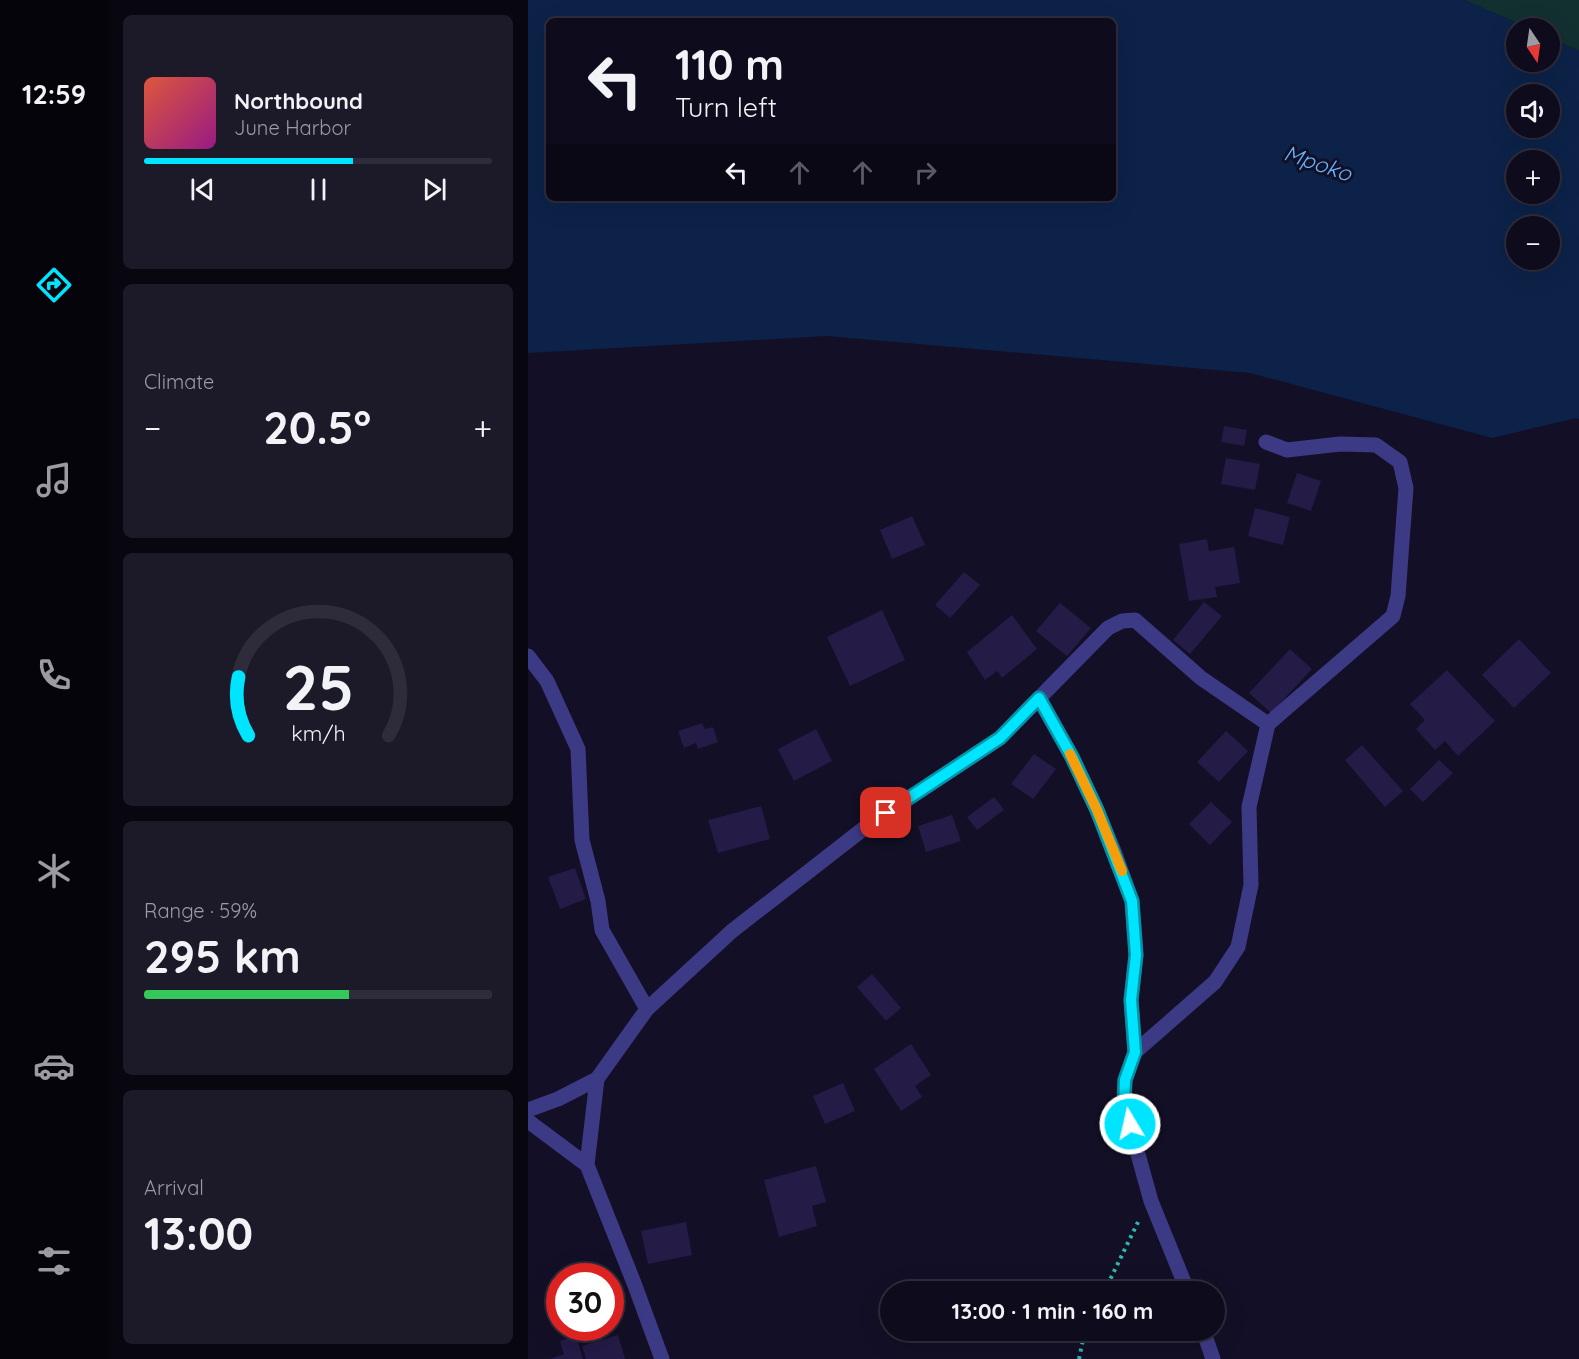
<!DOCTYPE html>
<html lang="en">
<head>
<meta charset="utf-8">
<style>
  :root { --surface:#0e0b1c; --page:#1c1929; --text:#f1f3f6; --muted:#9b9ba3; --line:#2e2b3b; --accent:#00e5ff }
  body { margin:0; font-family:Quicksand,sans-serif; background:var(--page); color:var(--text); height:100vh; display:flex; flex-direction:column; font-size:22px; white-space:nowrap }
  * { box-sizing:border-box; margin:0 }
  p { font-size:20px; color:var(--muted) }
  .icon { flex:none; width:33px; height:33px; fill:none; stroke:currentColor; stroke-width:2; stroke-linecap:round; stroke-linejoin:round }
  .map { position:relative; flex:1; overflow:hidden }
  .drawer { display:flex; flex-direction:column; gap:15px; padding:15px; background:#08060f; width:420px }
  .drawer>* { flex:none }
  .top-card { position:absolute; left:18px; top:18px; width:570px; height:183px; border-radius:9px; box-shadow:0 6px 24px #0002,0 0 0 2px var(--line); background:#0e0b1c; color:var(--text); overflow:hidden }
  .needle { width:39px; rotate:167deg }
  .buttons { position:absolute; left:978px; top:18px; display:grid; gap:12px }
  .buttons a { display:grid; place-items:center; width:54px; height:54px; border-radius:50%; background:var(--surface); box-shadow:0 6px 24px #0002,0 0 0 2px var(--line); font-size:30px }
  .speed { position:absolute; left:18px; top:1263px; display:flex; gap:12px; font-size:30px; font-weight:700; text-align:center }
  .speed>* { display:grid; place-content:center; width:78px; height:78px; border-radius:50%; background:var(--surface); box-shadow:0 6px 24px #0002,0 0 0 2px var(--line); line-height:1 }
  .speed .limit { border:9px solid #d22; background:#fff; color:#111 }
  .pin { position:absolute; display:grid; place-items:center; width:51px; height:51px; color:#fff; margin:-26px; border-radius:12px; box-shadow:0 3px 9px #0006 }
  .me { position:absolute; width:66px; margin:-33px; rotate:351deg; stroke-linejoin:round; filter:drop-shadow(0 0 4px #0008) }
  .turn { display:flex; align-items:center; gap:21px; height:126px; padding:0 30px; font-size:27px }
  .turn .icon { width:78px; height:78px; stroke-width:2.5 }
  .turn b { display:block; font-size:42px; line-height:51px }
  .lanes { display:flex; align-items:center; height:57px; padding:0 30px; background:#0003; justify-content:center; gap:30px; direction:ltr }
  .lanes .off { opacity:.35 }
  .big { font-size:45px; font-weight:700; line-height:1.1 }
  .drawer .widget { flex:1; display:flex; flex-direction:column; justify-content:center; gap:9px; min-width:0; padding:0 21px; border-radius:9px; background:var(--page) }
  .drawer .dial { align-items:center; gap:0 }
  .dial svg { height:156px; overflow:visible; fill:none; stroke:var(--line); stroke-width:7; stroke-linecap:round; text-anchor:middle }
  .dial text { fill:var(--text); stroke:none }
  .song { display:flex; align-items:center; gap:18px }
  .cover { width:72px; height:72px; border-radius:9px; background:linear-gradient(135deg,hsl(10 70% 55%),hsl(310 70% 35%)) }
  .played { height:6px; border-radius:3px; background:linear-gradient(90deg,var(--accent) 60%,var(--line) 60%) }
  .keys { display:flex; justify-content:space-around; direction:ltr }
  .heat { display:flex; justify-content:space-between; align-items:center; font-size:33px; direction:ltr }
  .charge { height:9px; border-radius:4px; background:linear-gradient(90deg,#34c759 59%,var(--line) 0) }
  .trip { position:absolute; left:352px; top:1281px; width:345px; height:60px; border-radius:30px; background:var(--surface); box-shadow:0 6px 24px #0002,0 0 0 2px var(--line); font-weight:700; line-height:60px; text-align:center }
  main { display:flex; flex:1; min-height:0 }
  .tabs { display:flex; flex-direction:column; width:108px; justify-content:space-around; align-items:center; background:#06040b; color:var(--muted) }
  .tabs .icon { width:42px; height:42px }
  .tabs .selected { color:var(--accent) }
  .tabs b { font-size:27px; color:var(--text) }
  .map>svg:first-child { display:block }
  .green { fill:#12302f }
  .water { fill:#0c2248; fill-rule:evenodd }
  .building { fill:#241b47 }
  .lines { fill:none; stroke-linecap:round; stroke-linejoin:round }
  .path { stroke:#2fb8b0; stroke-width:4; stroke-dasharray:3 4.5; stroke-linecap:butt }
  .minor { stroke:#3d3a85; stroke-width:15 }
  .route-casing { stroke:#0095a6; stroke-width:15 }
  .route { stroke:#00e5ff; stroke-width:10 }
  .slow { stroke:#f59e0b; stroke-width:10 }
  .labels { text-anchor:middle; stroke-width:6; stroke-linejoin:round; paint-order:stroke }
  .water-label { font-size:22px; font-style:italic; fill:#62b6ff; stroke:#130f26 }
</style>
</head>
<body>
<main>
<nav class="tabs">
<b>12:59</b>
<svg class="icon selected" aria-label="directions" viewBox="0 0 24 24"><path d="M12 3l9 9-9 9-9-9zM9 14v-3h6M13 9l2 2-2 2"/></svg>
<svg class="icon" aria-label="music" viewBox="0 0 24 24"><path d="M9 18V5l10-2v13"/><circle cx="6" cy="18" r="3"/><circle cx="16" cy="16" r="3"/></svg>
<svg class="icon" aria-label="phone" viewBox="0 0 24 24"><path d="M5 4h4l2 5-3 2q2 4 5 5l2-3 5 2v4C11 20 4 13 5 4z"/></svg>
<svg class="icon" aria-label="climate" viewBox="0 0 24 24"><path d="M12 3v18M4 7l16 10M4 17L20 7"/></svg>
<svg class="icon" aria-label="car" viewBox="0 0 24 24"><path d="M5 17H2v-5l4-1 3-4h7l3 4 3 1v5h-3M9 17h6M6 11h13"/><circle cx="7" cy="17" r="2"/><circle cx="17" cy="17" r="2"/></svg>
<svg class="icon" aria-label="filters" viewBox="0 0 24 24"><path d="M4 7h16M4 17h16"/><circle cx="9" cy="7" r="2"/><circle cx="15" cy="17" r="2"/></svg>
</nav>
<section class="drawer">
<div class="widget">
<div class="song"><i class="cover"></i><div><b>Northbound</b><p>June Harbor</p></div></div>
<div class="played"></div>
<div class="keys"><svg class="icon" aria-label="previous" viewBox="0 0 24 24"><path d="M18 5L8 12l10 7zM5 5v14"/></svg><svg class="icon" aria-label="pause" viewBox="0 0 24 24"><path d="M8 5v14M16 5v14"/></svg><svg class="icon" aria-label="next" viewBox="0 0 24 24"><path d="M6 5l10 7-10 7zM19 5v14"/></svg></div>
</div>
<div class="widget"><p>Climate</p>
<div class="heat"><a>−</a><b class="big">20.5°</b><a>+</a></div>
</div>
<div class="widget dial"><svg viewBox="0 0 100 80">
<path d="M14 69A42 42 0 1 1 86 69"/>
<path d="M14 69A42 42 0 0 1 9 39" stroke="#00e5ff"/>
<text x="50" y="56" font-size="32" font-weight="700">25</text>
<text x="50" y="72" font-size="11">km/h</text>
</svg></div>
<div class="widget"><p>Range · 59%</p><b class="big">295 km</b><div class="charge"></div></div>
<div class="widget"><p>Arrival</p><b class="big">13:00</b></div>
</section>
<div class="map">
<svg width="1051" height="1359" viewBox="0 0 1051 1359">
  <rect width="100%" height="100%" fill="#130f26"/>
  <path class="green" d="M936,0H1051V51L1022,38V28H1001Z"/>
  <path class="water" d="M0,0H936L1001,28H988V62H1022V38L1051,51V419L1048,418L964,438L722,373L299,336L0,353ZM21,21H585V198H21ZM988,94H1022V128H988ZM988,160H1022V194H988ZM988,226H1022V260H988Z"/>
  <g class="building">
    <path d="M696,426L719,430L716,446L693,442Z"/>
    <path d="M698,458L732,464L727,490L693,484Z"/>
    <path d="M769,473L793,481L783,511L759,503Z"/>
    <path d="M727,508L762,517L755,545L720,536Z"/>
    <path d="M384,516L397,545L364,559L352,530Z"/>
    <path d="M679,539L681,551L706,547L712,583L687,587L689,597L661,601L651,544Z"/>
    <path d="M436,572L452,585L422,618L407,605Z"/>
    <path d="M676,602L694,616L662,654L645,640Z"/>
    <path d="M532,603L563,628L539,656L508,631Z"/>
    <path d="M354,610L377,660L322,686L299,637Z"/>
    <path d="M484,615L509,649L474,678L469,671L457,680L439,652Z"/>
    <path d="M991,639L1023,673L986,708L954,675Z"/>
    <path d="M762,649L784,669L743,713L721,693Z"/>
    <path d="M919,670L967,721L930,756L917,741L907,750L888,729L897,720L882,704Z"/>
    <path d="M174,723L177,729L185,727L190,742L170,749L168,743L156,748L150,731Z"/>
    <path d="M288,729L304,761L266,781L250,749Z"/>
    <path d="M698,731L720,751L691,782L669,762Z"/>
    <path d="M834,745L875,791L857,807L817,760Z"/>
    <path d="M506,754L528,769L505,799L483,784Z"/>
    <path d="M911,760L925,773L895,802L882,789Z"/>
    <path d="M466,797L476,810L449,830L439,817Z"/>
    <path d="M683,802L704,822L682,845L661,824Z"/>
    <path d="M233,806L242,839L190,853L180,820Z"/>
    <path d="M424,815L433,841L398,852L390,826Z"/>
    <path d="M47,868L58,899L32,909L20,877Z"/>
    <path d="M344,974L373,1008L358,1021L329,987Z"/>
    <path d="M383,1044L403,1075L387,1086L394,1097L373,1111L346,1069Z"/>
    <path d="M315,1083L327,1111L297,1124L285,1096Z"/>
    <path d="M288,1166L298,1202L284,1206L289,1226L251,1237L236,1180Z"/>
    <path d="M158,1222L164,1255L120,1264L113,1231Z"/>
    <path d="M90,1335L97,1359H58L54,1346Z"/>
    <path d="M48,1336L55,1359H22L36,1354L32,1341Z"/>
  </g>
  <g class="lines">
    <g class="path">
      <path d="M576,1292L610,1222"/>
      <path d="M551,1359L557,1330"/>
    </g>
    <g class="minor">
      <path d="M0,656L19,681L50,749L54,840L70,901L74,930L119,1009"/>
      <path d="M511,698L544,757L569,810L586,851L604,901L608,955L603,1000L607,1052"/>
      <path d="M0,1110L30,1099L69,1079L119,1009L204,931L339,826L472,738L580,628L594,621L607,620L673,678L740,724"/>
      <path d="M0,1121L59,1165L106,1283L134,1359"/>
      <path d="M59,1165L69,1079"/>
      <path d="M660,1292L623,1201L596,1104L597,1080L607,1052L687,982L710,947L723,885L721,807L740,724L865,616L870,596L878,488L872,462L848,445L812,444L759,450L738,442"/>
      <path d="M675,1330L685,1359"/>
    </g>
  </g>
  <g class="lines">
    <g class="route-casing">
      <path id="route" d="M358,813L472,738L511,698L544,757L569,810L604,901L608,955L603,1000L607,1052L597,1080L596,1104L602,1124"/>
    </g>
    <use href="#route" class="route"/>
    <path class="slow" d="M542,754L569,810L594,871"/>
  </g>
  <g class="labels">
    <g class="water-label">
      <text transform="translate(790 163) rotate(19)" y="8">Mpoko</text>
    </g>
  </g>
</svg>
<div class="buttons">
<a><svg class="needle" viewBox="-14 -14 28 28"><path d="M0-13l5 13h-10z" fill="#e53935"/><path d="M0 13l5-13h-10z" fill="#9b9ba3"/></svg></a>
<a><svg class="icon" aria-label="sound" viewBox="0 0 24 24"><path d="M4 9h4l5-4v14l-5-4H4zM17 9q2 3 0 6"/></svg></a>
<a>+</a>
<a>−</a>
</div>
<div class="speed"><div class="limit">30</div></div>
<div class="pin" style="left:358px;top:813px;background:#d93025"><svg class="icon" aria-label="arrive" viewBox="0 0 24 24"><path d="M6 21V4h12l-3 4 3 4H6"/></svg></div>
<svg class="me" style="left:602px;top:1124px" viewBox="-20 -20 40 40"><circle r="17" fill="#00e5ff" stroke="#fff" stroke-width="3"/><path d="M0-11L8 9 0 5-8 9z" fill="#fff"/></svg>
<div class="trip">13:00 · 1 min · 160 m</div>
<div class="top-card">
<div class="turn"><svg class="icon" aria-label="left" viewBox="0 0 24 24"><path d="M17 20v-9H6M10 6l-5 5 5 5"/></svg><div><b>110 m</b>Turn left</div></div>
<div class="lanes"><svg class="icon" aria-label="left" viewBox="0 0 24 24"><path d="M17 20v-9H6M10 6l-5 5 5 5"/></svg><svg class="icon off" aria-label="ahead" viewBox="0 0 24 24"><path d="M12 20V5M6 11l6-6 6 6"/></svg><svg class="icon off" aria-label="ahead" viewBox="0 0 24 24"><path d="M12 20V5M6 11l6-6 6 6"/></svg><svg class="icon off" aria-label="right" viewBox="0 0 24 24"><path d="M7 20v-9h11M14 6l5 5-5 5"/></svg></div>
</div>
</div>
</main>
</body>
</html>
